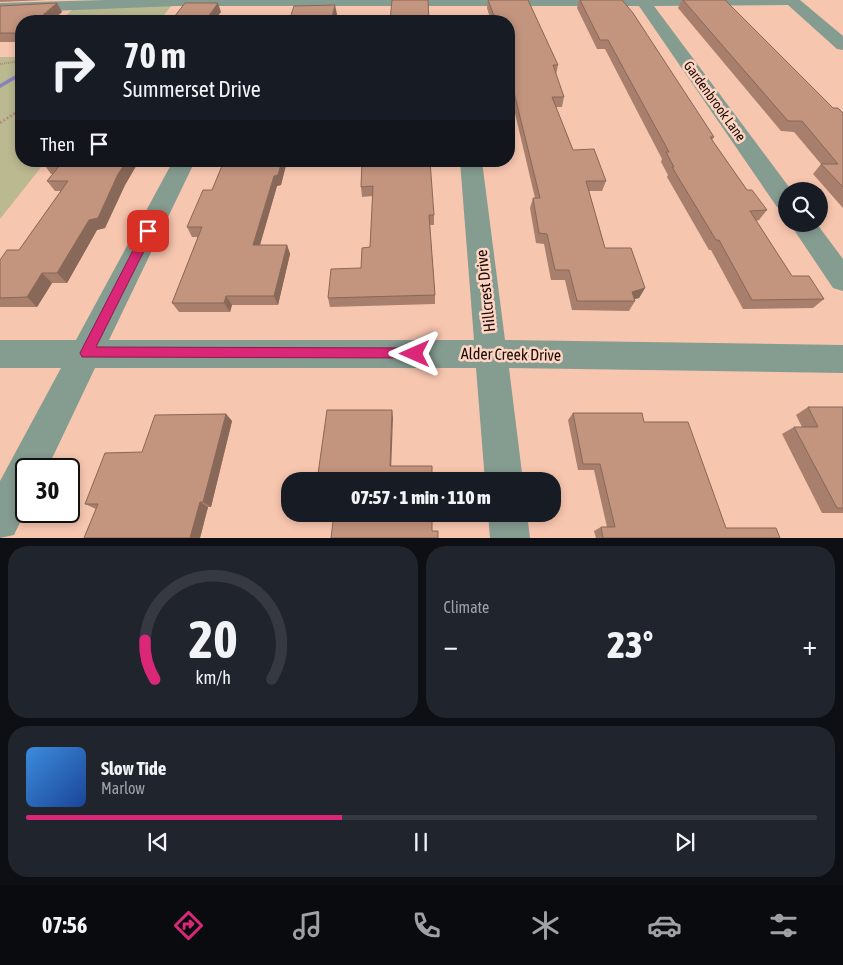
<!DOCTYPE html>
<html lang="en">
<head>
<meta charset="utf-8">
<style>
  :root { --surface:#171b24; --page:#20242c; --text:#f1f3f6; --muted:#9ea1a6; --line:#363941; --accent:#db2777 }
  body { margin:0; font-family:"Asap Condensed",sans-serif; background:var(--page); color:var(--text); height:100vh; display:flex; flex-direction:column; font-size:19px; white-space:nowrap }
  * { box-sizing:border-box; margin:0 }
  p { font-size:16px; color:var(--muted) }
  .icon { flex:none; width:28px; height:28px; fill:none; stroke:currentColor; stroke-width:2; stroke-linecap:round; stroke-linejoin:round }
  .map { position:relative; height:538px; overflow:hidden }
  .sheet { display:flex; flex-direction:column; gap:8px; padding:8px; background:#0d0f14; flex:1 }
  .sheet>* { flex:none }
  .banner { position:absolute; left:15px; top:15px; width:500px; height:152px; border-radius:20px; box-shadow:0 2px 8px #0003; background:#171b24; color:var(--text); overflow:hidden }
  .tools { position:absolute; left:778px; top:182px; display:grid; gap:10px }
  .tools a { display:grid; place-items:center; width:50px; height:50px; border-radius:50%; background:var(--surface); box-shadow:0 2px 8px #0003; font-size:25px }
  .speed { position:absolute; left:15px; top:458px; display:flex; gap:10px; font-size:25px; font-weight:700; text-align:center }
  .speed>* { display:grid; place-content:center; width:65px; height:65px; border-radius:50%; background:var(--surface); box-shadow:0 2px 8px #0003; line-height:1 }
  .speed .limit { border:2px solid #111; border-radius:8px; background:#fff; color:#111 }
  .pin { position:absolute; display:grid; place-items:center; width:42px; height:42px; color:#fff; margin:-21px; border-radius:10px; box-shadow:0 2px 8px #0006 }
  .me { position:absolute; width:55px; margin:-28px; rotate:270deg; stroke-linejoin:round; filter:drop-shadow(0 0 4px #0008) }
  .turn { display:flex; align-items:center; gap:18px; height:105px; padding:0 25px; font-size:22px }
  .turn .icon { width:65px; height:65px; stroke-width:2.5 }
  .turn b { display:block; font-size:35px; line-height:42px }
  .then { display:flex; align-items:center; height:48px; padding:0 25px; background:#0003; gap:10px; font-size:19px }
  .big { font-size:38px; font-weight:800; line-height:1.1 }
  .sheet .card { flex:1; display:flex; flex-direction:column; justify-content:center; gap:8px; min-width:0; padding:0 18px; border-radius:20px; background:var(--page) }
  .sheet .dial { align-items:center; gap:0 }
  .dial svg { height:130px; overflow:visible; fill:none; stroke:var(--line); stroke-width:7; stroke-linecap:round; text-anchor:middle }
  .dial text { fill:var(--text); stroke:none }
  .song { display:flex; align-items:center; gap:15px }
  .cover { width:60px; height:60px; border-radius:8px; background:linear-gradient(135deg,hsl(210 70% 55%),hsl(220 70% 35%)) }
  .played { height:5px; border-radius:2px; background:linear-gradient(90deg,var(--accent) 40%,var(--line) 40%) }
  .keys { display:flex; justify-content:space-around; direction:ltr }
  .heat { display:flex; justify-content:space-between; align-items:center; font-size:28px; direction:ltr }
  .sheet .tiles { flex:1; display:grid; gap:8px; grid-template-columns:1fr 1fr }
  .card:last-child { grid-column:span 2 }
  .trip { position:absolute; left:281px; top:472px; width:280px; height:50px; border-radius:20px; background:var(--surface); box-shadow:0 2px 8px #0003; font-weight:800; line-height:50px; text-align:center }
  .tabs { display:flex; height:80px; justify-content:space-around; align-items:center; background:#090b0e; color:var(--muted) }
  .tabs .icon { width:35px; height:35px }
  .tabs .selected { color:var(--accent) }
  .tabs b { font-size:22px; color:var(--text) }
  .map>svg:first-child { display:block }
  .green { fill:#bab990 }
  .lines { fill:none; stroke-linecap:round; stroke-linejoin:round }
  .stream { fill:#8784bb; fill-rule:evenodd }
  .path-far1 { stroke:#b08a78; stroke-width:2; stroke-dasharray:1 1; stroke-linecap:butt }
  .path { stroke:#b08a78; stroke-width:2.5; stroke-dasharray:2 2; stroke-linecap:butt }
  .minor { fill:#859c91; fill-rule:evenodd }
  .wall { fill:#a87f6c }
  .shaded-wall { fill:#886858 }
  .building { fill:#c3947e; stroke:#886858 }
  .route { fill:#db2777; stroke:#8e194d }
  .labels { text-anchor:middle; stroke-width:5; stroke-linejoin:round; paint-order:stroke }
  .far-street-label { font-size:14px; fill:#1c0b05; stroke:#fed5c3 }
  .street-label { font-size:16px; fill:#1c0b05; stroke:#fed5c3 }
</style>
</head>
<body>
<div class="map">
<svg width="843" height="538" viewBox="0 0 843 538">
  <rect width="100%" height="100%" fill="#f7c6af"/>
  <g class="green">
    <path d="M176,0L159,21H60L72,10L127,7Z"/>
    <path d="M0,57H21V161H46L0,219Z"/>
  </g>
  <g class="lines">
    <path class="stream" d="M19,73H21V76L0,88V84Z"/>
    <path class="path-far1" d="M0,64L21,61"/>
    <path class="path" d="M0,123L21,109"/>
    <g class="minor">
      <path d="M104,0H800L843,36V50L837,49L788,5L654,6L792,191H786V209L777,207L639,6H177L0,13V3Z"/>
      <path d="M173,161H195L109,340H474L460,161H482L505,340L843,345V373L509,368L523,481H485L476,368H95L47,469H26V510L14,535L0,538V481L61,368H0V340H76Z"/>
      <path d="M790,224H817L843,259V291L833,288Z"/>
      <path d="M488,514H527L530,538H490Z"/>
    </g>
  </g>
  <g class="wall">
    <path d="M0,0H46L0,2Z"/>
    <path d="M488,0H528L558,65L556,75L564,97L562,107H556L573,150L606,181L602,191H589L605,248L645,288L639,298L634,299L635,301L629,311L572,310L565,280H551L544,244L536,243L530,208L533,198H535L509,88V21H491L487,8Z"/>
    <path d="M579,0H622L714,137L712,140L747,190L767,210L759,220L756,221L792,276L824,299L813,308L743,309L711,250H709L667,177L668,175L661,162L662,159L605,49H597L577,8Z"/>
    <path d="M682,0H683L833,108L843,113V208L813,174L821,164L794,132L781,131L678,8Z"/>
    <path d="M57,3L62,12L52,21H21V42H0V6Z"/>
    <path d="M139,161L125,185L105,228L97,230L67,283H52L37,307H0V260L19,250L61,191H55L47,181L53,174H51L43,163Z"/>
    <path d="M224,161H287L281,185L277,186L260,245H287L290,254L278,305H232L230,312H179L172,303L198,237H192L187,227L212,190Z"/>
    <path d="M362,161L434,215V225H430L435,295V304L330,307L328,298L361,268L370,247L373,196L362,197L361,187Z"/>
    <path d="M808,407H843V513H822L782,434L794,427H802L796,415Z"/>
    <path d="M573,413L644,422L726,528L780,538H596L594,531L601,527H607L594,470H578L568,420Z"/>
    <path d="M226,414L232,421L211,507H208L200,538H84L96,509L85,504L142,452Z"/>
  </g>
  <g class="shaded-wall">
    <path d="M57,3L62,12L52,21H36Z"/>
    <path d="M218,3L221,12L214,21H205Z"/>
    <path d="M335,5L337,14L335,21H331Z"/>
    <path d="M127,161H139L125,185L105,228L97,230L67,283L57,273L89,220Z"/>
    <path d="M282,161H287L281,185L277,186L257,255L253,245L274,176Z"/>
    <path d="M287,245L290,254L278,305L274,296Z"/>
    <path d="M42,273L52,283L37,307L27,297Z"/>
    <path d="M645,288L639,298L626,301L632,292Z"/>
    <path d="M226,296L232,305L230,312L224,303Z"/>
    <path d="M392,410L393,418L391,472L390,466Z"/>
    <path d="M226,414L232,421L211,507L203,502Z"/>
    <path d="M200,502L208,507L200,538H190Z"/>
  </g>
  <g class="building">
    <path d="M392,0H428L429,21H390Z"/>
    <path d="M488,0H528L558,65H553L564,97H552L573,150L594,149L606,181H586L605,248H631L645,288L632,292L635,301H577L569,270H555L547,234L539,233L533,198H540L509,72V21H496Z"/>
    <path d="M580,0H622L633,13L714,137H710L747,190H752L767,210L750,211L792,276H809L824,299L752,300L719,240H716L672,167H674L666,152H669L608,40H600Z"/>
    <path d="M683,0H725L833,108H838L843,113V187L821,164H838L802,121H788Z"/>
    <path d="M57,3L36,21H21V33H0V6Z"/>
    <path d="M185,3H218L205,21H171Z"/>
    <path d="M335,5L331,21H289L294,6Z"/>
    <path d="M44,161H127L118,174L98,218L89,220L57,273H42L27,297L0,298V260L7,250H19L68,181H47L61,164L43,163Z"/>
    <path d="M224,161H282L278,175L274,176L253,245H287L274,296H226L224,303H172L202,227H187L203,190H212Z"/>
    <path d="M362,161H430L434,215H429L435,295L328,298L331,269L361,268L362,248L370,247L373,186L361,187Z"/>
    <path d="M808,407H843V508H837L794,427H818Z"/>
    <path d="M327,410H392L390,466H432V481H317Z"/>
    <path d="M573,413H642L644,422H688L726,528H776L780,538H603L601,527H615L600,464H583Z"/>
    <path d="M226,414L203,502H200L190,538H84L98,504H85L105,453L142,452L155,415Z"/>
    <path d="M334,514H432V531H438V538H331Z"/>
  </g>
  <path class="route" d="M148,227L154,231L96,347L415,348L419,350L421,354L419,358L82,357L80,353L82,349L143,231Z"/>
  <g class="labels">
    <g class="far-street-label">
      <text transform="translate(715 101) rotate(54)" y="5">Gardenbrook Lane</text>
    </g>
    <g class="street-label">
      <text transform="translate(485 291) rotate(-96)" y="6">Hillcrest Drive</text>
      <text transform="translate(511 354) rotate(1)" y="6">Alder Creek Drive</text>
    </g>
  </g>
</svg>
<div class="tools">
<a><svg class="icon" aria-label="search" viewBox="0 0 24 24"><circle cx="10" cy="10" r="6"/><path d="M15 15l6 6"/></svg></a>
</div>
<div class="speed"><div class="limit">30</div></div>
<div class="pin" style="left:148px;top:231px;background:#d93025"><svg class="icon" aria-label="arrive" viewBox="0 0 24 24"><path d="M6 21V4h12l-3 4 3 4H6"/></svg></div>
<svg class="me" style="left:415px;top:354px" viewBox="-20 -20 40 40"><path d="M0-17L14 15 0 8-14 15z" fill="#db2777" stroke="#fff" stroke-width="4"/></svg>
<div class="trip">07:57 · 1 min · 110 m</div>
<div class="banner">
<div class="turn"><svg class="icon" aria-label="right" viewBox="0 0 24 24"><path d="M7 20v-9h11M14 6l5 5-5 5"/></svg><div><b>70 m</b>Summerset Drive</div></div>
<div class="then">Then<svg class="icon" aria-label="arrive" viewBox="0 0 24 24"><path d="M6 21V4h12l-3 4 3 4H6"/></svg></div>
</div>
</div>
<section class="sheet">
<div class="tiles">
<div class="card dial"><svg viewBox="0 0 100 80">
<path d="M14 69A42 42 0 1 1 86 69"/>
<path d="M14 69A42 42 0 0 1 8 45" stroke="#db2777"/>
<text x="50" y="56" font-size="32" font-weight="700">20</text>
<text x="50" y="72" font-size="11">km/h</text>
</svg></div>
<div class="card"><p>Climate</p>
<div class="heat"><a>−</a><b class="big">23°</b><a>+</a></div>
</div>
<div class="card">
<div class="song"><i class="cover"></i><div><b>Slow Tide</b><p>Marlow</p></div></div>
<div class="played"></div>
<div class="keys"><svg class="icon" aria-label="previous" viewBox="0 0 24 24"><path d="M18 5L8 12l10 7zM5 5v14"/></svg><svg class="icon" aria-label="pause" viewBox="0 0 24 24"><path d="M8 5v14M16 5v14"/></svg><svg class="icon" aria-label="next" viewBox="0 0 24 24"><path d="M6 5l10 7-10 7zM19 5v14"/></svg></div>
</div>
</div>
</section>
<nav class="tabs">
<b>07:56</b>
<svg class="icon selected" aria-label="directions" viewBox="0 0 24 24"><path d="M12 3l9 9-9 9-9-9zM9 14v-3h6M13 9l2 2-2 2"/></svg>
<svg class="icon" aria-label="music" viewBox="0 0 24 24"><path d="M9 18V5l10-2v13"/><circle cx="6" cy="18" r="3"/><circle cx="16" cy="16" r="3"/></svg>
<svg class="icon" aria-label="phone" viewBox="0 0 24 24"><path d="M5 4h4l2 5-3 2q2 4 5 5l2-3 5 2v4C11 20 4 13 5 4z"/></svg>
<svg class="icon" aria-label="climate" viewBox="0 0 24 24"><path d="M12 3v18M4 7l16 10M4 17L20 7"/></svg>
<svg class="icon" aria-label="car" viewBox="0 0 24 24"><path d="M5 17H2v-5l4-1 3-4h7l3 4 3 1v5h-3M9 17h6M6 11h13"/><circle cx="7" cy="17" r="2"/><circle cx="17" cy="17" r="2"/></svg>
<svg class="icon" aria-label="filters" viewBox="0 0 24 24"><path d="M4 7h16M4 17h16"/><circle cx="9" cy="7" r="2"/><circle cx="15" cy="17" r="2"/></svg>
</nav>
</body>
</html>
